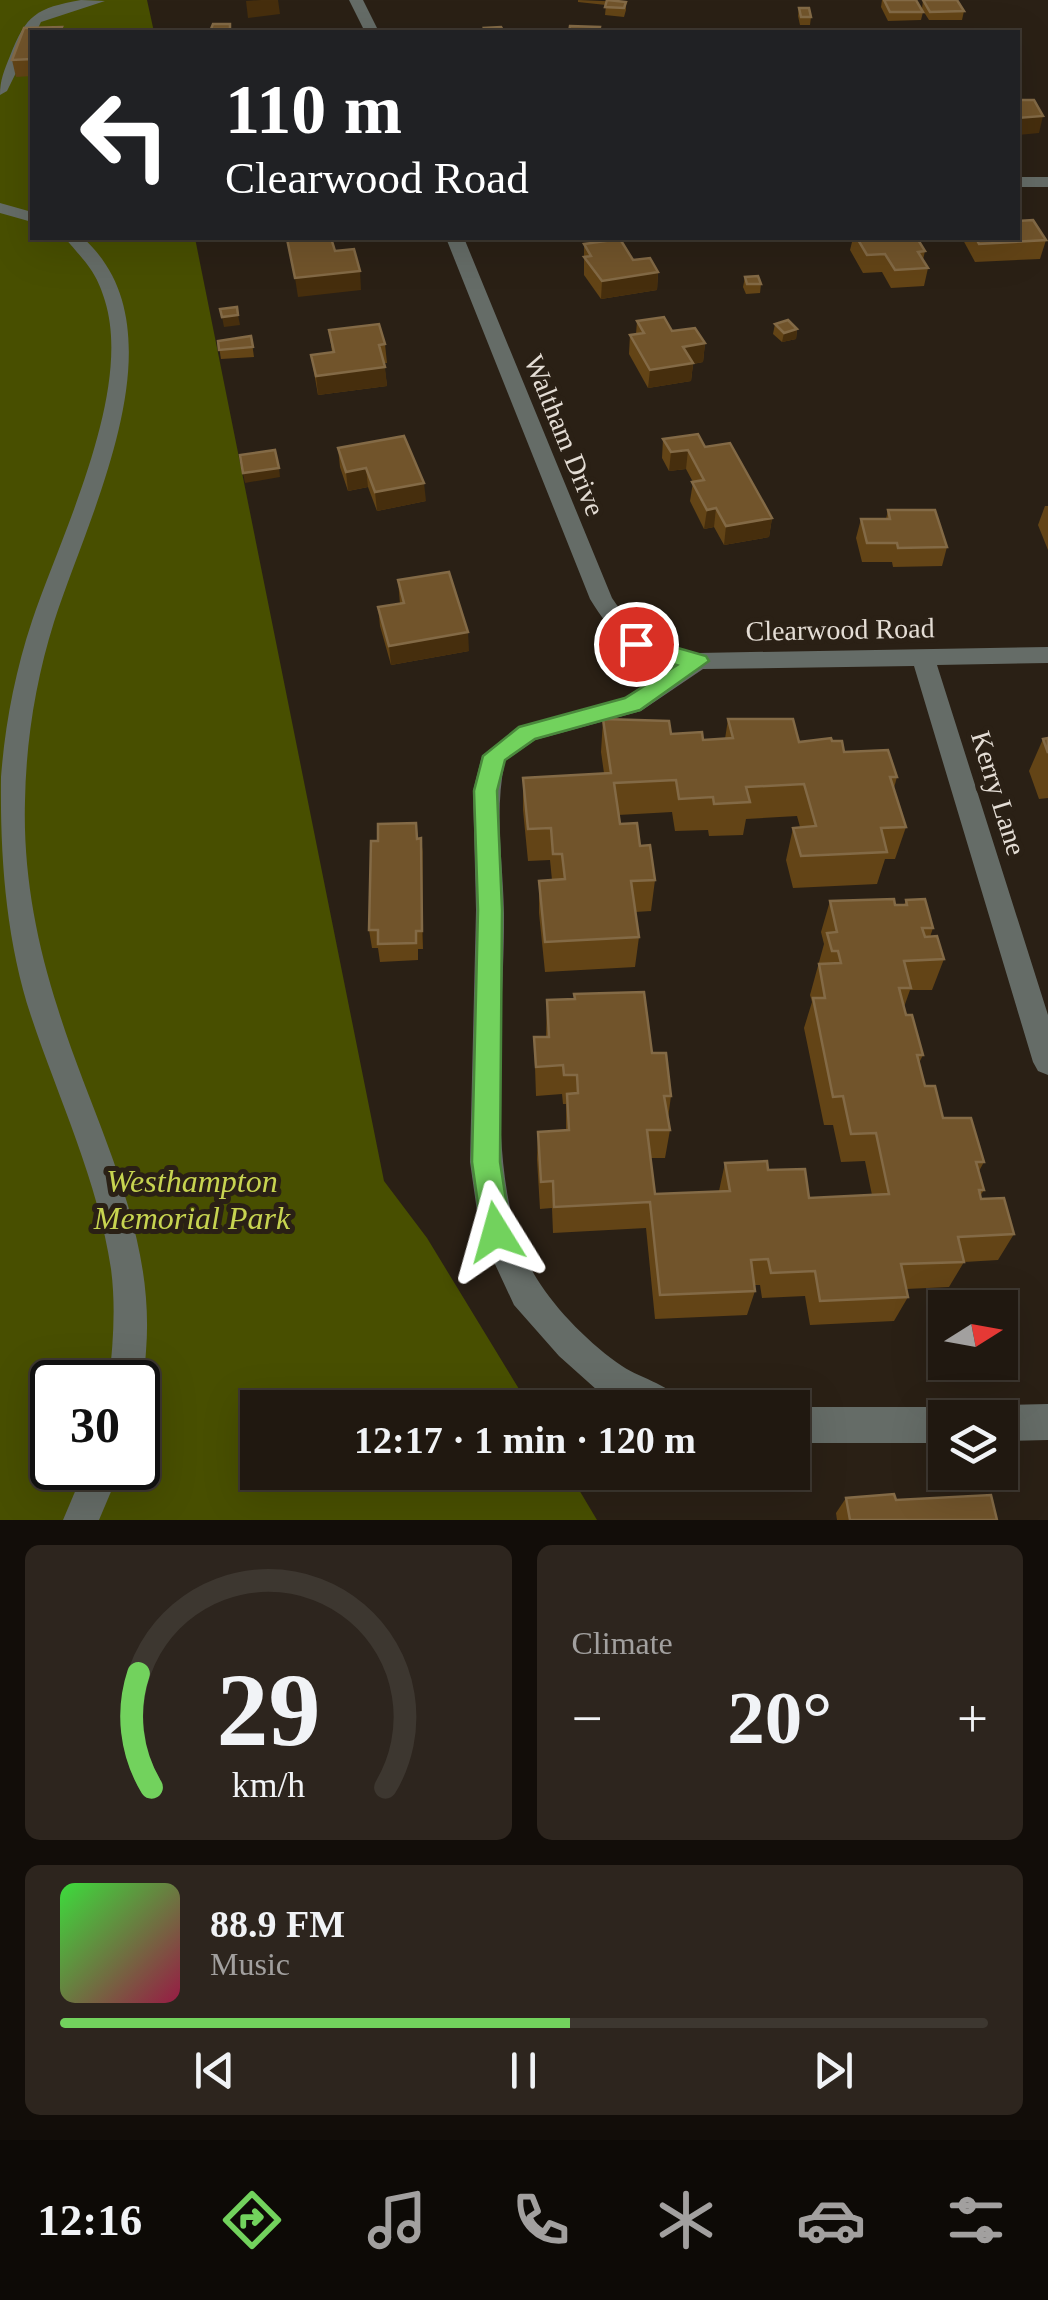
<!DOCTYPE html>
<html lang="en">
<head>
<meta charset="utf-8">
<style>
  :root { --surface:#201810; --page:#2d251e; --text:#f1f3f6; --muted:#a2a09f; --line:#3d3730; --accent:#72d25d }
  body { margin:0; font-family:"Times New Roman",serif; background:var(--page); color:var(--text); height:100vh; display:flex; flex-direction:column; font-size:38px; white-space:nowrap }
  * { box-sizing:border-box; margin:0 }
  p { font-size:32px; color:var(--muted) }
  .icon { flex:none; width:55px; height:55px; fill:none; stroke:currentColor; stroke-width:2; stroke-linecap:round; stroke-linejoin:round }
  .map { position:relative; height:1520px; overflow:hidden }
  .drawer { display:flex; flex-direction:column; gap:25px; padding:25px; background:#120d09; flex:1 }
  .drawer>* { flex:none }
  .top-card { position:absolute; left:30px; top:30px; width:990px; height:210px; border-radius:0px; box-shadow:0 10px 40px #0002,0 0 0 2px var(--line); background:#202124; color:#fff; overflow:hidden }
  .needle { width:65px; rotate:79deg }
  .controls { position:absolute; left:928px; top:1290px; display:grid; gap:20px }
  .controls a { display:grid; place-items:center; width:90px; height:90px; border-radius:0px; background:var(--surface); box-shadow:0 10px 40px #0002,0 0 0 2px var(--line); font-size:50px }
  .speed { position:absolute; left:30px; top:1360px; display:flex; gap:20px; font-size:50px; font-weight:700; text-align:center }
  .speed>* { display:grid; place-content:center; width:130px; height:130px; border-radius:50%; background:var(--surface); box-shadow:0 10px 40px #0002,0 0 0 2px var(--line); line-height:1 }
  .speed .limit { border:5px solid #111; border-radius:15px; background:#fff; color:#111 }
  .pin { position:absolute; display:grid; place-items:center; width:85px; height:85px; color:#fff; margin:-42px; border:5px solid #fff; border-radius:50%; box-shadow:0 2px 10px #0007 }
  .me { position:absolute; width:110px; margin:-55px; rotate:352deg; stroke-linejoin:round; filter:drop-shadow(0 0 8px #0008) }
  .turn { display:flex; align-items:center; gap:35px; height:210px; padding:0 30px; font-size:45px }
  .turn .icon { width:130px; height:130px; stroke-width:2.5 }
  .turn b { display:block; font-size:70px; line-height:85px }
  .big { font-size:75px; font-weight:700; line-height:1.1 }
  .drawer .tile { flex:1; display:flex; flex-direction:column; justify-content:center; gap:15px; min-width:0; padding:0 35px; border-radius:15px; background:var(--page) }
  .drawer .dial { align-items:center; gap:0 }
  .dial svg { height:260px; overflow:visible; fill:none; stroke:var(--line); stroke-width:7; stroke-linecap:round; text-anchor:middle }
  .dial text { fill:var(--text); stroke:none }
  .song { display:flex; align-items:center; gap:30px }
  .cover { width:120px; height:120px; border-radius:15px; background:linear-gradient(135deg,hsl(120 70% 55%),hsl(340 70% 35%)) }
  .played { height:10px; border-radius:5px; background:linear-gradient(90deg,var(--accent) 55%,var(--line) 55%) }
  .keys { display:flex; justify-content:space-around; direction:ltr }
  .heat { display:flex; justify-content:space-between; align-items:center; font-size:55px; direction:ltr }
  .drawer .tiles { flex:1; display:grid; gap:25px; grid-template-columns:1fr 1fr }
  .tile:last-child { grid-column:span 2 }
  .trip { position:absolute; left:240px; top:1390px; width:570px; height:100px; border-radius:0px; background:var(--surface); box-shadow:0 10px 40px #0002,0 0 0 2px var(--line); font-weight:700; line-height:100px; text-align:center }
  .tabs { display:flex; height:160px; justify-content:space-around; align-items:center; background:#0d0a06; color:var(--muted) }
  .tabs .icon { width:70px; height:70px }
  .tabs .selected { color:var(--accent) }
  .tabs b { font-size:45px; color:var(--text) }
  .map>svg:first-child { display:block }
  .green { fill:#484f00; fill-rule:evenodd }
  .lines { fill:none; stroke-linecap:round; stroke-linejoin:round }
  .minor { fill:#656c67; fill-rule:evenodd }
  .wall { fill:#634416 }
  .shaded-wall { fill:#462e0d }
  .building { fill:#71542b; stroke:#836a46; stroke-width:2.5 }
  .route { fill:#72d25d; stroke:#4a883c; stroke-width:2.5 }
  .labels { text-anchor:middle; stroke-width:10; stroke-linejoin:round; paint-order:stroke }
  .street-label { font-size:28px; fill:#e4ddd5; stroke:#2a2015 }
  .near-park-label { font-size:32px; font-style:italic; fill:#c7d450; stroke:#2a2015 }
</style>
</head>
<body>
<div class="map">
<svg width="1048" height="1520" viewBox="0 0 1048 1520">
  <rect width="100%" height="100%" fill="#2a2015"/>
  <path class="green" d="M0,0H147L154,32H32V238H195L384,1181L427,1238L530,1407L258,1408V1472L569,1473L597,1520H0ZM52,1382H138V1468H52Z"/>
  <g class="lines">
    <g class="minor">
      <path d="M81,0L105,1L41,22L7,91L0,95C0,80 4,71 10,56C26,15 36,8 81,0Z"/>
      <path d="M349,0H363L379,32H365Z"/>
      <rect x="1018" y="177" width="30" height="10"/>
      <path d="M0,203L32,212V222L0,213Z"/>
      <path d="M65,238H83C186,330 88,515 54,622C36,679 26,741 25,801C23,872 36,941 58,1009C93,1122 156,1229 146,1351C145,1366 144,1381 138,1394V1382H109C113,1344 116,1307 111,1269C98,1181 59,1100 31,1016C6,940 0,858 1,777C5,725 15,672 32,621C61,535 133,392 105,301C96,270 84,261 65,238Z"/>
      <path d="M446,238H464L612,598C635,633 657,646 698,653L1048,647V663L937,665L1048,1015V1075L1038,1071L1033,1062L914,666L703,669L641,711L535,740L505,761C494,811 503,862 504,913C505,1018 481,1191 537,1279C556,1310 592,1346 622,1366C642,1380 674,1384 683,1408H629L597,1390L559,1356L514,1305L480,1232L470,1162L476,910L473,791L482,756L518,727L624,698L675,665C632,655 612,635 590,599Z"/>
      <path d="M1048,1404V1440L1000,1441V1418H985L988,1411L1000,1405Z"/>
      <path d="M792,1407H945L959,1418H945V1443H792Z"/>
      <path d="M85,1468H121L99,1520H63Z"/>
    </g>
  </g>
  <g class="wall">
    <path d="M578,0L626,2V10L624,17L605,15L606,5L578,2Z"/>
    <path d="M882,0H916L923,12L921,20L888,21L881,7Z"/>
    <path d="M923,0L964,11L962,20H929L922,9Z"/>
    <path d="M799,8L811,17L810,25H800L798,16Z"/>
    <path d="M230,24L231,32H211V29Z"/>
    <path d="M32,32V76L16,77L12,60Z"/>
    <path d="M853,238H917L925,251L923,260L928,268L924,286L891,288L882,272L863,273L850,250Z"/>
    <path d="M962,238H1018L1046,240L1040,259L975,262Z"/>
    <path d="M584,244L633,260L658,272L657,290L601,299L584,275Z"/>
    <path d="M745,277L761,284L760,293L746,294L743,287Z"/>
    <path d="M637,321L672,331L705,343L703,362L693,364L691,381L648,388L629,354L630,335L636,334Z"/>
    <path d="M775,324L797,329L796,339L782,342L773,334Z"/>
    <path d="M329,330L385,344L387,363H384L387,386L318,395L311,355L332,352Z"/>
    <path d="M251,336L254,357L221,359L218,341Z"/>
    <path d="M663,439L705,447L772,518L769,537L724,545L714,527L704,529L690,501L693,482L686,469L669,471L662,458Z"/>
    <path d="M338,448L426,501L377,511L368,487L348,491L340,467Z"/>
    <path d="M1045,506H1048V550L1038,525Z"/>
    <path d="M888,510L947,547L942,566L893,567L892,562H862L856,538L861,519H886Z"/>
    <path d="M398,580L469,651L391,665L380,626L378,607L400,604Z"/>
    <path d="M603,719L703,740L725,739L728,719L799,742L832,741L844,752L897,777L894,788L906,827L895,859H885L877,884L793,888L786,860L793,828L800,827L797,816L746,819L743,835L709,836L708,830L675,831L672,812L618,815L620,824L640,846L655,880L651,911L635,912L639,937L635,967L545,972L539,913V881L552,880L550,860L528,861L523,810V778L604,773L601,752Z"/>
    <path d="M1048,738V800V798L1039,799L1029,771L1043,739Z"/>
    <path d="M416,823L418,838H421L423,856V949H418V960L380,962L378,948H372L369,930L378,841Z"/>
    <path d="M906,900L933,928L930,937L944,959L932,990H910L904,1007L923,1055L919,1063L925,1086L943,1118L984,1162L979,1171L984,1190L980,1196L981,1199L1014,1234L998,1260L964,1262L949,1287L906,1289L908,1297L894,1321L810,1325L805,1296L762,1298L760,1285H754L755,1291L747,1315L655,1319L646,1228L553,1233L552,1208L540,1209L537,1159L538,1132L566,1130V1104H563L562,1094L536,1096L534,1037H546L547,1000L652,1053L671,1096L668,1118L670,1130L665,1158H651L655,1194L719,1191L725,1163L768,1170L809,1198L872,1195L865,1161L841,1162L833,1125H824L804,1028L812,1002L810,995L824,944L821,932L830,901L895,905H904Z"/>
    <path d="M846,1498L896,1500L997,1520H837L836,1513Z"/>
  </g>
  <g class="shaded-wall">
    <path d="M261,0H278L280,14L248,18L246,1Z"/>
    <path d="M1043,116L1039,133L1018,135V118Z"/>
    <path d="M360,271L361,290L298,297L295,278Z"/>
    <path d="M658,272L657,290L601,299L602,281Z"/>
    <path d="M238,315L240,325L224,327L222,317Z"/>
    <path d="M797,329L796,339L782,342L784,333Z"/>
    <path d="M705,343L703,362L693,364L691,381L648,388L650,370L683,347Z"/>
    <path d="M385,367L387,386L318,395L316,376Z"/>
    <path d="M688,450L686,469L669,471L671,452Z"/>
    <path d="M279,468L280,477L245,483L243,473Z"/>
    <path d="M366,468L368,487L348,491L346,472Z"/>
    <path d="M424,483L426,501L377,511L375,492Z"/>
    <path d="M716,508L714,527L704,529L707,510Z"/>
    <path d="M772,518L769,537L724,545L726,526Z"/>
    <path d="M468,632L469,651L391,665L389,646Z"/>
    <path d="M421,838L423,856V949L422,931Z"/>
  </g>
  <g class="building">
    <path d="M607,0L626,2L624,8L605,7Z"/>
    <path d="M884,0H916L923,12H890Z"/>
    <path d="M923,0H957L964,11L930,12Z"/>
    <path d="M799,8H809L811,17H801Z"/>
    <path d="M213,24H230V29H211Z"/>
    <path d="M570,26L600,27L599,32H569Z"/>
    <path d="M62,27L60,32H32V59L12,60L24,28Z"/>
    <path d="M501,27L504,32H486L484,28Z"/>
    <path d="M1018,100H1034L1043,116L1018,118Z"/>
    <path d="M1033,220L1046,240L979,244L976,238H1018V221Z"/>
    <path d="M301,238H331L335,251L354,249L360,271L295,278L287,239Z"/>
    <path d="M857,238H917L925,251L918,252L928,268L895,270L885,254L867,255Z"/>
    <path d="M620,239L633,260L650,258L658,272L602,281L584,257L591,256L584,244Z"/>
    <path d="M758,276L761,284H747L745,277Z"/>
    <path d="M237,307L238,315L222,317L220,309Z"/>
    <path d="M664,317L672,331L695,328L705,343L683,347L693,363L650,370L630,335L644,333L637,321Z"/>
    <path d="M788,320L797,329L784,333L775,324Z"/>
    <path d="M379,324L385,344L379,345L385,367L316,376L311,355L334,352L329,330Z"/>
    <path d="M251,336L253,347L219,350L218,341Z"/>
    <path d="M698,434L705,447L730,443L772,518L726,526L716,508L707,510L692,482L704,480L688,450L671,452L663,439Z"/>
    <path d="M404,436L424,483L375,492L366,468L346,472L338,448Z"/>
    <path d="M275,450L279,468L243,473L240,455Z"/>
    <path d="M888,510H935L947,547L898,548L897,543H867L861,519H890Z"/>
    <path d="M449,572L468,632L389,646L378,607L404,603L398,580Z"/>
    <path d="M603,719L669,721L671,734L702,732L703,740L733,738L728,719H793L799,742L831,738L832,741H842L844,752L888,750L897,777H890L906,827L881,828L887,852L801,856L793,828L816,826L804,784L746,787L750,802L714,804L713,797L679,799L676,780L614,783L620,824L637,823L640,846L650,845L655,880L631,881L639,937L545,942L539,881L565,879L562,854H553L551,828L528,829L523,778L611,773Z"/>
    <path d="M1048,738V753L1043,739Z"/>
    <path d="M416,823L417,839L421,838L422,931H416V943L378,944V930H369L371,841H378V824Z"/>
    <path d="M894,899L895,905H907L906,900L925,899L933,928H922L925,937L937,936L944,959L904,961L911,988H899L906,1015H912L923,1055H917L925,1086H935L943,1118H971L984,1162H976L984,1190H979L981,1199L1004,1198L1014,1234L958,1237L964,1262L901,1264L908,1297L820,1301L815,1271L771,1273L768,1259L751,1260L755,1291L660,1295L650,1202L554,1207L553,1181L541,1182L538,1132L569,1130L567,1094L578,1093L577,1075H564L563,1065L536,1067L534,1037H549L547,1000L575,999L574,994L644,992L652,1053H666L671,1096H664L670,1130H647L655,1194L730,1191L725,1163L767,1161L768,1170L805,1169L809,1198L889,1194L876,1133L851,1134L843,1096L833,1097L813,998H825L819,964L841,963L838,951H832L827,933L837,932L830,901Z"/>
    <path d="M894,1494L896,1500L991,1495L997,1520H850L846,1498Z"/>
  </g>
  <path class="route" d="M636,636L706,656L709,661L640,710L535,739L505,760L497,791L502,910L500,1162L511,1232L507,1242L496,1246L486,1242L482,1232L472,1162L478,910L474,791L483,756L519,727L625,698L677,665L629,649L625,644L629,639Z"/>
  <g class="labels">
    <g class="street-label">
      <text transform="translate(565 435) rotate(68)" y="10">Waltham Drive</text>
      <text transform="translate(840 629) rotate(-1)" y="10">Clearwood Road</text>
      <text transform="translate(999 793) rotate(73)" y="10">Kerry Lane</text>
    </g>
    <g class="near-park-label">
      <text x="192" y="1192">Westhampton<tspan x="192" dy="37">Memorial Park</tspan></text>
    </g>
  </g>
</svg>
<div class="controls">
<a><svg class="needle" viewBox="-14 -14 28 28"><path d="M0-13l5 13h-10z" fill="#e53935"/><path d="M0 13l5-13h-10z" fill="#a2a09f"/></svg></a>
<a><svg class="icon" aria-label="layers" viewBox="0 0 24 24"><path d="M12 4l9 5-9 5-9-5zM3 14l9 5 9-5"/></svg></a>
</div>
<div class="speed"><div class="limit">30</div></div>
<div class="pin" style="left:636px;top:644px;background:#d93025"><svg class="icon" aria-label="arrive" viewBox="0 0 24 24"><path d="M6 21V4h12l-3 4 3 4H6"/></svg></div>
<svg class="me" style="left:496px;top:1232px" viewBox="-20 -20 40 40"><path d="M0-17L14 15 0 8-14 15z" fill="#72d25d" stroke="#fff" stroke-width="4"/></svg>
<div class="trip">12:17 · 1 min · 120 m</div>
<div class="top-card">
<div class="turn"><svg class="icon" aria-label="left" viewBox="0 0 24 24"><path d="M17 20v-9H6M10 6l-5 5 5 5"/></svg><div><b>110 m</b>Clearwood Road</div></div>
</div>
</div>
<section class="drawer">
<div class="tiles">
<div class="tile dial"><svg viewBox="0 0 100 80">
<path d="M14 69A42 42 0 1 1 86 69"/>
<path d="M14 69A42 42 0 0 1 10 34" stroke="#72d25d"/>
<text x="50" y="56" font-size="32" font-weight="700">29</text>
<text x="50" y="72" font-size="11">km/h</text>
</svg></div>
<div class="tile"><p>Climate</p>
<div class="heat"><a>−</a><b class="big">20°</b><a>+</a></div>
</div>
<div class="tile">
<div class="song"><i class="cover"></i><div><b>88.9 FM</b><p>Music</p></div></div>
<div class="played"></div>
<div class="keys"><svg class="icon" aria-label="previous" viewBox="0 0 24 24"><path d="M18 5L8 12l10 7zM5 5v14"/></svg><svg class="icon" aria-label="pause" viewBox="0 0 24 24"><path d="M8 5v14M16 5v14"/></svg><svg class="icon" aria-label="next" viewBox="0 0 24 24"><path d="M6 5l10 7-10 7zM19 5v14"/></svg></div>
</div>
</div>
</section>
<nav class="tabs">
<b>12:16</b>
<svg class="icon selected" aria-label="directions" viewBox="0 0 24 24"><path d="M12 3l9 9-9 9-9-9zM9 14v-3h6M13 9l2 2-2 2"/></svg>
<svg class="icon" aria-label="music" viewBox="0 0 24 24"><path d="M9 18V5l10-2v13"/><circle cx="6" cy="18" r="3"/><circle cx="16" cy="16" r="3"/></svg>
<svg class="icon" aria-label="phone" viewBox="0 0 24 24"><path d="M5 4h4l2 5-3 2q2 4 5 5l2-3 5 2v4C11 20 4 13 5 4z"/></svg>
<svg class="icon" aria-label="climate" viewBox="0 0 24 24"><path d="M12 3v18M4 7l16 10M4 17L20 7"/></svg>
<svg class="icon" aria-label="car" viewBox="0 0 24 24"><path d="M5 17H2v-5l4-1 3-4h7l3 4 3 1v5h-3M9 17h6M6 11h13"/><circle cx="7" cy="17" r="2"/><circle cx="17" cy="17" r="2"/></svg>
<svg class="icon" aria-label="filters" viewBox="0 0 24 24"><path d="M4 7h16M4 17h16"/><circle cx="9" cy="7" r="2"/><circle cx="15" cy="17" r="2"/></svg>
</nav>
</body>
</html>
